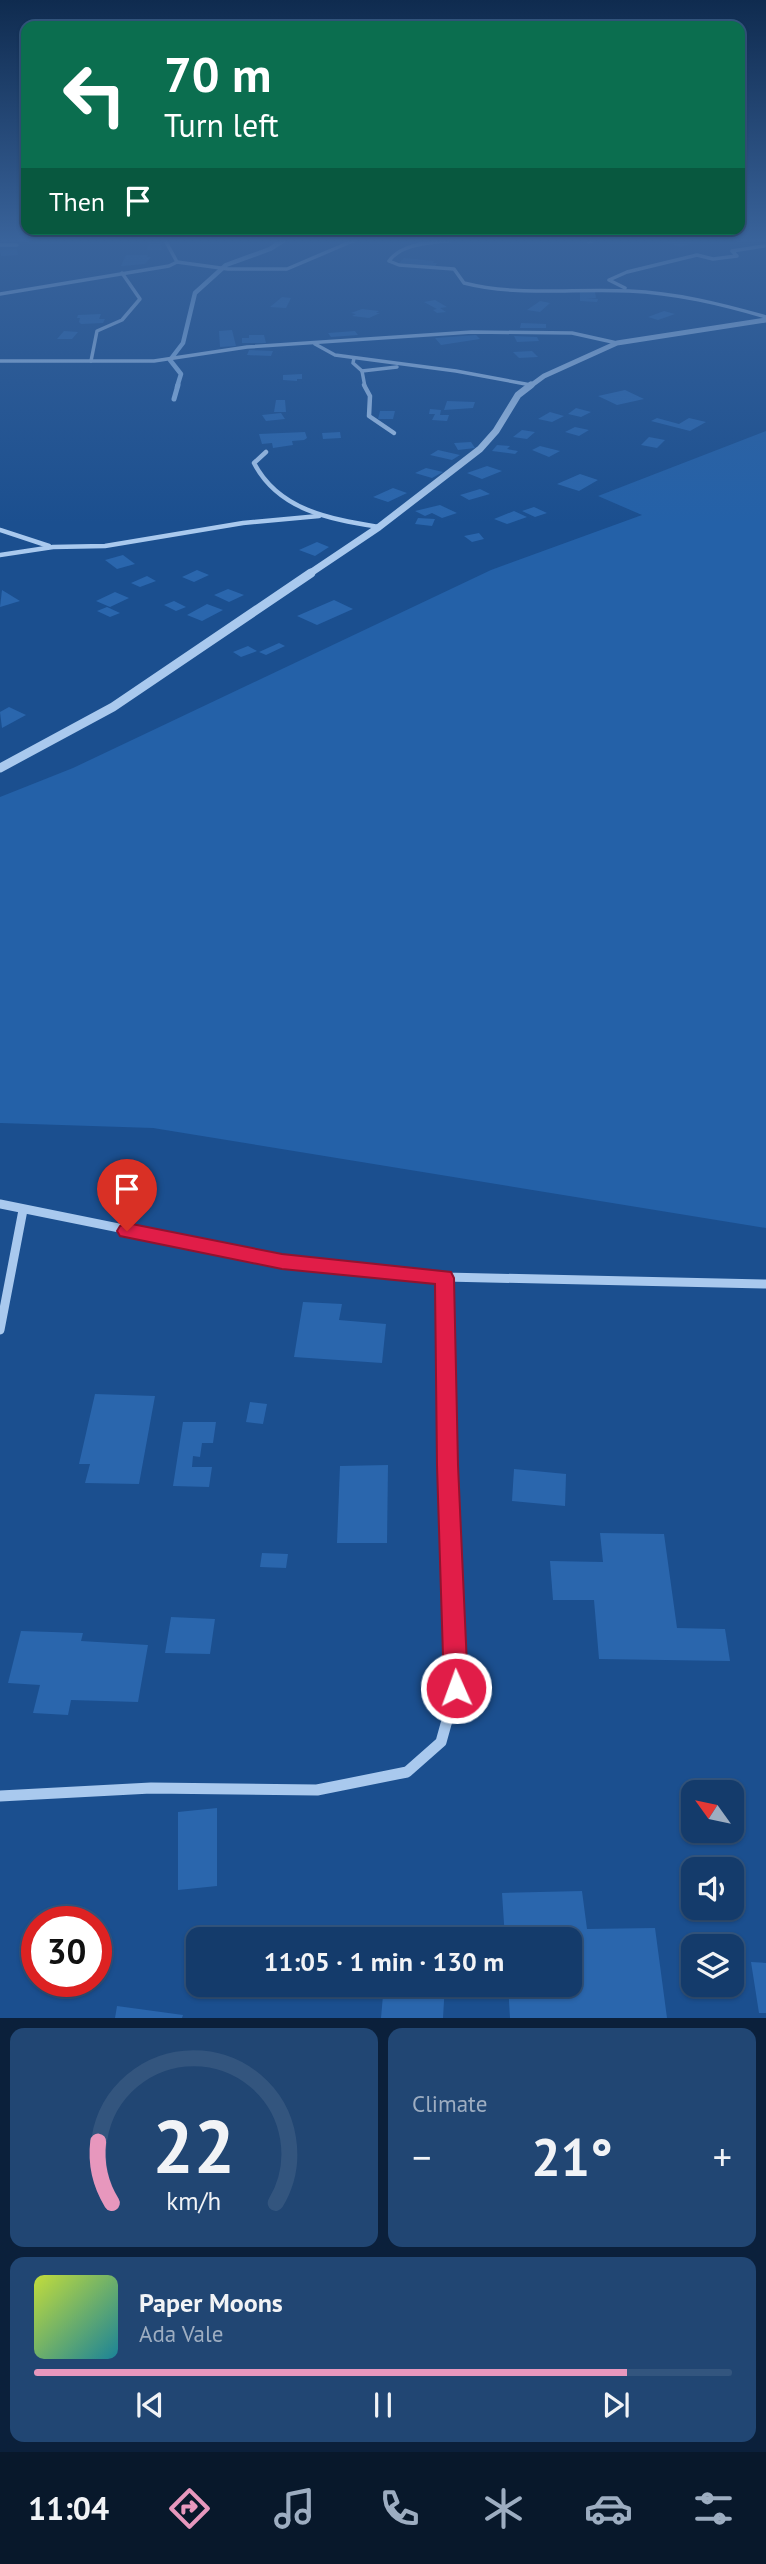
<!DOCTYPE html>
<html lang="en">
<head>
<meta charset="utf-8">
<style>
  :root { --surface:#143b6b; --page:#214673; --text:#f1f3f6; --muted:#9dadc1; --line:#33557e; --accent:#e797bd }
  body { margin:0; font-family:"PT Sans",sans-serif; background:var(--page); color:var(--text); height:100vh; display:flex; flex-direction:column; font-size:26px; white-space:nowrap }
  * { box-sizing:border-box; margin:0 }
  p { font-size:23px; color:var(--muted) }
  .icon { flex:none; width:38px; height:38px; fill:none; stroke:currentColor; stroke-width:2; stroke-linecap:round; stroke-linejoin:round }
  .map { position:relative; height:2018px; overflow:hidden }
  .drawer { display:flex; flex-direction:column; gap:10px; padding:10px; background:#0b203b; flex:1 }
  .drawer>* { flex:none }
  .banner { position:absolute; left:21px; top:21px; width:724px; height:214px; border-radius:14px; box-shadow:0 2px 5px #0004,0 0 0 2px var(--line); background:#0b6e4f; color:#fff; overflow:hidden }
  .needle { width:46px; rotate:303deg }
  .buttons { position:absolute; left:681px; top:1780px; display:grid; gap:14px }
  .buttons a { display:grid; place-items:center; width:63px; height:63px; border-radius:14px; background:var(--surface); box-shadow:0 2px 5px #0004,0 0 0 2px var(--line); font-size:35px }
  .speed { position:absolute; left:21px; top:1906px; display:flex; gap:14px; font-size:35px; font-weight:700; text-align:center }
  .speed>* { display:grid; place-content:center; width:91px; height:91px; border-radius:50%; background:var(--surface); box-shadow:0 2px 5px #0004,0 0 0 2px var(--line); line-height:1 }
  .speed .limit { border:10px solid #d22; background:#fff; color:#111 }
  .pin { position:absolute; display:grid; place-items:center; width:60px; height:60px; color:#fff; margin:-72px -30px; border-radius:50% 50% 50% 0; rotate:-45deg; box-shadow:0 0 7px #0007 }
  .pin .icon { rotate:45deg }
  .me { position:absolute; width:77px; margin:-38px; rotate:358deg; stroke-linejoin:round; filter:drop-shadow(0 0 5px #0008) }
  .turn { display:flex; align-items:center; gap:24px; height:147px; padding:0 28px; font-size:32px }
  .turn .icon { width:91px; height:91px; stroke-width:2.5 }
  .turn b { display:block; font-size:49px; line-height:60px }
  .then { display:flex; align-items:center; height:66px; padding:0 28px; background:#0003; gap:14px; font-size:26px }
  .big { font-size:52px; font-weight:700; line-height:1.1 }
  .drawer .card { flex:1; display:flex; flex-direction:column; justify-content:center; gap:10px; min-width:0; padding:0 24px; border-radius:14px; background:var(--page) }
  .drawer .dial { align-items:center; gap:0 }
  .dial svg { height:182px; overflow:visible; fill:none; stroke:var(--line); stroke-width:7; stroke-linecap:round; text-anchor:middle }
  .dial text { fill:var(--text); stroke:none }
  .song { display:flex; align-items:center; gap:21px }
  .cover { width:84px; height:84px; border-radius:10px; background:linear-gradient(135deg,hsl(70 70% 55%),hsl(190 70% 35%)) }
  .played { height:7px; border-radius:4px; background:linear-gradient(90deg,var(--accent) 85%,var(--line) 85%) }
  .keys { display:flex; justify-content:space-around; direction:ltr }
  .heat { display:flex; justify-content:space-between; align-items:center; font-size:38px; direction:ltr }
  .drawer .tiles { flex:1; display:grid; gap:10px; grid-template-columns:1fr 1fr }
  .card:last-child { grid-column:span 2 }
  .trip { position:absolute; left:186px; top:1927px; width:396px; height:70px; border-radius:14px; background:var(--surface); box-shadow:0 2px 5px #0004,0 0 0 2px var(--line); font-weight:700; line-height:70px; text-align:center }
  .tab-bar { display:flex; height:112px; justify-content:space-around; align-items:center; background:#08182b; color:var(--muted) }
  .tab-bar .icon { width:49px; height:49px }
  .tab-bar .on { color:var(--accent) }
  .tab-bar b { font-size:32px; color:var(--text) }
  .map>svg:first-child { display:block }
  .green { fill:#2461a8 }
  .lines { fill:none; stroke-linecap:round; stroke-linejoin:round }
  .stream-far1 { stroke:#9cc4f0; stroke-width:4.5 }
  .stream { stroke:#9cc4f0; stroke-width:5 }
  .building { fill:#2a66ad }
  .minor-far3 { stroke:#a9c9ee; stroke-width:3.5 }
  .minor-far2 { stroke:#a9c9ee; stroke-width:4.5 }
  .minor-far1 { stroke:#a9c9ee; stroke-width:9 }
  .minor { stroke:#a9c9ee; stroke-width:11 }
  .tertiary-far2 { stroke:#a9c9ee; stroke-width:5 }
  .tertiary-far1 { stroke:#a9c9ee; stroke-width:7 }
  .tertiary { stroke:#a9c9ee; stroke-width:9 }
  .route { fill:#e11d48; stroke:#92132f; stroke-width:2 }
</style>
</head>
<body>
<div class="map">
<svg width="766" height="2018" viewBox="0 0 766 2018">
  <rect width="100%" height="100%" fill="#1b4f8f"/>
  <path class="green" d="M766,431V1228L153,1128L0,1123V797L73,768L491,570L642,515L598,496Z"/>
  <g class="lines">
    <path class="stream-far1" d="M177,387L181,374L170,360L183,343L195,293L226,265L270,249L284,240"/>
    <path class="stream" d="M174,399L178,385"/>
  </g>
  <g class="building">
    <path d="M659,240H684L695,243L680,247Z"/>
    <path d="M160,241L162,250H147L149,242Z"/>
    <path d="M17,249L18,255L1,256L0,250Z"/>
    <path d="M126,255H148L147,257H151L145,264L121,266Z"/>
    <path d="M404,258L434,261L433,263H437L435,266L399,263Z"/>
    <path d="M580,292H595L596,298H586L598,299L597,302L580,301Z"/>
    <path d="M282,297L291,298L286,308L270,307Z"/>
    <path d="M435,300L447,307L440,308L446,312L437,313L433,310L437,309L424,302Z"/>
    <path d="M540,301L550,303L540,312L527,310Z"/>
    <path d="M362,309L379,311L376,313H380L369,318L352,316L356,314L351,313Z"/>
    <path d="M664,311L675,314L658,320L648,317Z"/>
    <path d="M101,314L99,319H105L103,323L81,324L79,322L80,318H77L78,315Z"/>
    <path d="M521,323L546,324V328H520Z"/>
    <path d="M232,330L236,346L220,347L219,331Z"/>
    <path d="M64,331L78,332L72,339H57Z"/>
    <path d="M355,331L358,335L331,337L328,333Z"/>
    <path d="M249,335H264L266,343H242V338H249Z"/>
    <path d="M476,335L480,339L441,345L435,338Z"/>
    <path d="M514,336L537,337L539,341L517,342Z"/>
    <path d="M249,350L273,351L271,356L247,355Z"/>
    <path d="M532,351L538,357L519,358L513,352Z"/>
    <path d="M302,374V379H297V381L283,380V375Z"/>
    <path d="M625,390L644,399L617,405L598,396Z"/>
    <path d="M276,400H285L286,412H274Z"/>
    <path d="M447,401L475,402L473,408L444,410Z"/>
    <path d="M576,408L591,412L581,417L568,414Z"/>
    <path d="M430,409L441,410L440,415H449L447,421L432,420L435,414H429Z"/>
    <path d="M380,411H395L393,419H378Z"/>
    <path d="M550,412L564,416L552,422L538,419Z"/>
    <path d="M281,413L285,419L266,421L262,415Z"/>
    <path d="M657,418L679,424L689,418L706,422L690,431L651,421Z"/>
    <path d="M575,427L589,430L579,436L565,432Z"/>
    <path d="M522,430L535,432L527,439L513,437Z"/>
    <path d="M305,432L307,438L304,440L292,441L293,445L273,448L272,443L262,444L259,434Z"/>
    <path d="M340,432L341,438L323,439L322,433Z"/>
    <path d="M649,437L665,440L657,448L641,445Z"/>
    <path d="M471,442L475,448L458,450L454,443Z"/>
    <path d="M497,445L510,446L507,449L518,451L515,454L492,451Z"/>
    <path d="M540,446L560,451L549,457L532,450Z"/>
    <path d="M438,450L460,455L452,460L430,455Z"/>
    <path d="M487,466L502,471L482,479L467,473Z"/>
    <path d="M426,468L443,472L432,478L415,473Z"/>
    <path d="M580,474L598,480L579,491L557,484Z"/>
    <path d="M393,488L407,493L388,502L373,497Z"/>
    <path d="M480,489L490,494L469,500L460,495Z"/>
    <path d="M440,505L457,513L442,518L432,513L425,516L415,511Z"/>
    <path d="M534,507L547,513L535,517L522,511Z"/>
    <path d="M514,511L527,517L507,524L494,519Z"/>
    <path d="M418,518L435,519L432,526L415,524Z"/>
    <path d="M479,533L484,539L472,542L464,536Z"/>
    <path d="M317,542L329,547L315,556L299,550Z"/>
    <path d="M123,555L135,564L117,569L105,560Z"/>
    <path d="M197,570L209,575L194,582L182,577Z"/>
    <path d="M147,576L156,581L140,587L131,583Z"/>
    <path d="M228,589L244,595L229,602L214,595Z"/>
    <path d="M2,590L20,601L0,607Z"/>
    <path d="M115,592L129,598L110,607L96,601Z"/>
    <path d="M334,600L353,609L317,625L297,616Z"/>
    <path d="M174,601L186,607L176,611L164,605Z"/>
    <path d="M207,604L223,610L202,621L187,615Z"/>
    <path d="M107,607L120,613L110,617L97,611Z"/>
    <path d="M279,643L285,646L266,655L259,652Z"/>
    <path d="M248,646L257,651L241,657L233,652Z"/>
    <path d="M9,707L26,715L2,728L0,712Z"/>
    <path d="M303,1302L342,1304L339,1320L386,1324L382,1363L294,1357Z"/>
    <path d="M95,1394L155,1396L139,1484L85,1483L90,1464H79Z"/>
    <path d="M250,1402L267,1404L263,1424L246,1422Z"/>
    <path d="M183,1422H216L213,1443H202L200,1457L193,1456L192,1467H212L209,1487L173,1486Z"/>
    <path d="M388,1465L387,1543H337L340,1466Z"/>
    <path d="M514,1469L566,1474L565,1506L512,1501Z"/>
    <path d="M600,1533L664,1534L677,1628L725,1629L730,1661L599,1659L594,1600H553L550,1561L603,1562Z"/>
    <path d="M262,1553L288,1554L286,1568L260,1567Z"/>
    <path d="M171,1617L215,1619L210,1654L165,1653Z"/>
    <path d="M21,1631L83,1633L81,1641L148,1645L138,1702L71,1700L68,1715L33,1713L40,1685L8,1683Z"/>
    <path d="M217,1808V1886L178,1890V1812Z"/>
    <path d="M582,1891L587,1929L655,1928L667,2018H510L508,1984H569V1939H505L502,1893Z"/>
    <path d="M389,1932L441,1937V1939H388Z"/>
    <path d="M751,1962L766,1963V2013H759Z"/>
    <path d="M384,1984H445L443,2018H381Z"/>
    <path d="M117,2006L183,2015L182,2018H115Z"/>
  </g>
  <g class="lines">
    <g class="minor-far3">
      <path d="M165,240L177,262"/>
      <path d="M452,240C430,244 403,242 389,261L399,265L454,269L464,283C519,297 574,288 629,291C676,293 721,304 766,317"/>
      <path d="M589,242L594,240"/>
      <path d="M0,245H17"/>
      <path d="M625,288L609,280L627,272L697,255L713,259L737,256L732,251L764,246"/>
      <path d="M0,294L169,266L177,262L228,269H287L355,240"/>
      <path d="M315,344L335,355L456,371L531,385"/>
      <path d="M354,358L353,363L362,371L365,387"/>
      <path d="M0,361H154L247,347L472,332L572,333L617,343"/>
      <path d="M91,361L97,331L122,320L140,299L122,273"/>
      <path d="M362,371L397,367"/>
    </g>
    <g class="minor-far2">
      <path d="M364,385L370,396L369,416L394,433"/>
      <path d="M266,452L254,463C279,511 331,519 379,527"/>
      <path d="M0,530L49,546"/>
      <path d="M0,555L53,547L105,546L243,523L319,516"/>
    </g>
    <g class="minor-far1">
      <path d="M0,1204L282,1261L445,1277L766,1284"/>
      <path d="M445,1277L449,1515"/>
      <path d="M0,1330L23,1210"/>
    </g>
    <path class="minor" d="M0,1796L151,1788L317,1790L407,1772L441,1742L456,1688L449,1513"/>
    <path class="tertiary-far2" d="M529,387L544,376L617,343L766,320"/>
    <path class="tertiary-far1" d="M309,574L379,527L480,449L496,431L518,395L531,385"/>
    <path class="tertiary" d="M0,768L113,707L311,573"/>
  </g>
  <linearGradient id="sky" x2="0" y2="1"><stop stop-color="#0f2b4f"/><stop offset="0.46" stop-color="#39639b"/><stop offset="1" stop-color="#39639b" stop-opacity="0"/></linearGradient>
  <rect width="766" height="523" fill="url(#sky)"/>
  <path class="route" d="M127,1223L282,1254L451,1272L454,1278L458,1465L468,1688L465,1696L456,1700L448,1696L444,1688L437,1465L435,1284L282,1269L120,1236L117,1231L120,1226Z"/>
</svg>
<div class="buttons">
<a><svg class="needle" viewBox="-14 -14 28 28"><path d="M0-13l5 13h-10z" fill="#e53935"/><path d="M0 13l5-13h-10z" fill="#9dadc1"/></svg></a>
<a><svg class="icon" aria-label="sound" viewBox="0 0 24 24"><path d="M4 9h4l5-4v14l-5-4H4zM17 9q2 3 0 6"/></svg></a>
<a><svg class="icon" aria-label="layers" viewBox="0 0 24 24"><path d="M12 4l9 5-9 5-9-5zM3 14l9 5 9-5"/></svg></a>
</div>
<div class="speed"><div class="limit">30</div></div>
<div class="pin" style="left:127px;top:1231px;background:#d93025"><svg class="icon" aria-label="arrive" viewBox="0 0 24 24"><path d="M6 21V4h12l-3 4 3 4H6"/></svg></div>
<svg class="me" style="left:456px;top:1688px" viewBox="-20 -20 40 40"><circle r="17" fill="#e11d48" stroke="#fff" stroke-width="3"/><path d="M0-11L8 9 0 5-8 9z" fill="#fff"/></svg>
<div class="trip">11:05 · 1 min · 130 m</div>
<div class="banner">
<div class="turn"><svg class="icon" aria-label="left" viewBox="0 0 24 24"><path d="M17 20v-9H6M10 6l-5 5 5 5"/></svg><div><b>70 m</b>Turn left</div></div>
<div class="then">Then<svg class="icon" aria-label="arrive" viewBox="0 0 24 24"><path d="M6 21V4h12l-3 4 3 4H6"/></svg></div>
</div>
</div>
<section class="drawer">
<div class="tiles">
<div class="card dial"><svg viewBox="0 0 100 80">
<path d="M14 69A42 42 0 1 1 86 69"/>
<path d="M14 69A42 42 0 0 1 8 42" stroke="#e797bd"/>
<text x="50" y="56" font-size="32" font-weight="700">22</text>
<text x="50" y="72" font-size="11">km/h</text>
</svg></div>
<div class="card"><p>Climate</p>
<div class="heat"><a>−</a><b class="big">21°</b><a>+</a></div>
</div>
<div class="card">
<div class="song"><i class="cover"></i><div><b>Paper Moons</b><p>Ada Vale</p></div></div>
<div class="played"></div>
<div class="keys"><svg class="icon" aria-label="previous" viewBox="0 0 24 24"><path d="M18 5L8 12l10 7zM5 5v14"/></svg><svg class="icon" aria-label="pause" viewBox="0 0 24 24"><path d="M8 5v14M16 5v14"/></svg><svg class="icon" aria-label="next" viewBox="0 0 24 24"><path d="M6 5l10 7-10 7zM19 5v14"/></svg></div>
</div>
</div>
</section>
<nav class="tab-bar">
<b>11:04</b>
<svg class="icon on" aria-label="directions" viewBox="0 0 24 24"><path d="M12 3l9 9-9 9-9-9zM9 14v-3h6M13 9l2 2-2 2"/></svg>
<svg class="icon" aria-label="music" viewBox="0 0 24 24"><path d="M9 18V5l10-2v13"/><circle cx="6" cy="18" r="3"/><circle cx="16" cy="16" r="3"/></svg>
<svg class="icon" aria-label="phone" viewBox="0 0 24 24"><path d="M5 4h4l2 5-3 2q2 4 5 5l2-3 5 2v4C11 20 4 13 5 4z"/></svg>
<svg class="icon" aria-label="climate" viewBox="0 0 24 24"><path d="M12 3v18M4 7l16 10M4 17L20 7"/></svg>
<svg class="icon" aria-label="car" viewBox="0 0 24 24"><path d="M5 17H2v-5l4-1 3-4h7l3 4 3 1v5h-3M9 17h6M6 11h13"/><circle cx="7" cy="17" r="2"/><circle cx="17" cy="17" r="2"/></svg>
<svg class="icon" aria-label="filters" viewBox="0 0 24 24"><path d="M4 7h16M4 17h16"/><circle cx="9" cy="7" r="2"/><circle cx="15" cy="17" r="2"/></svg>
</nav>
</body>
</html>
